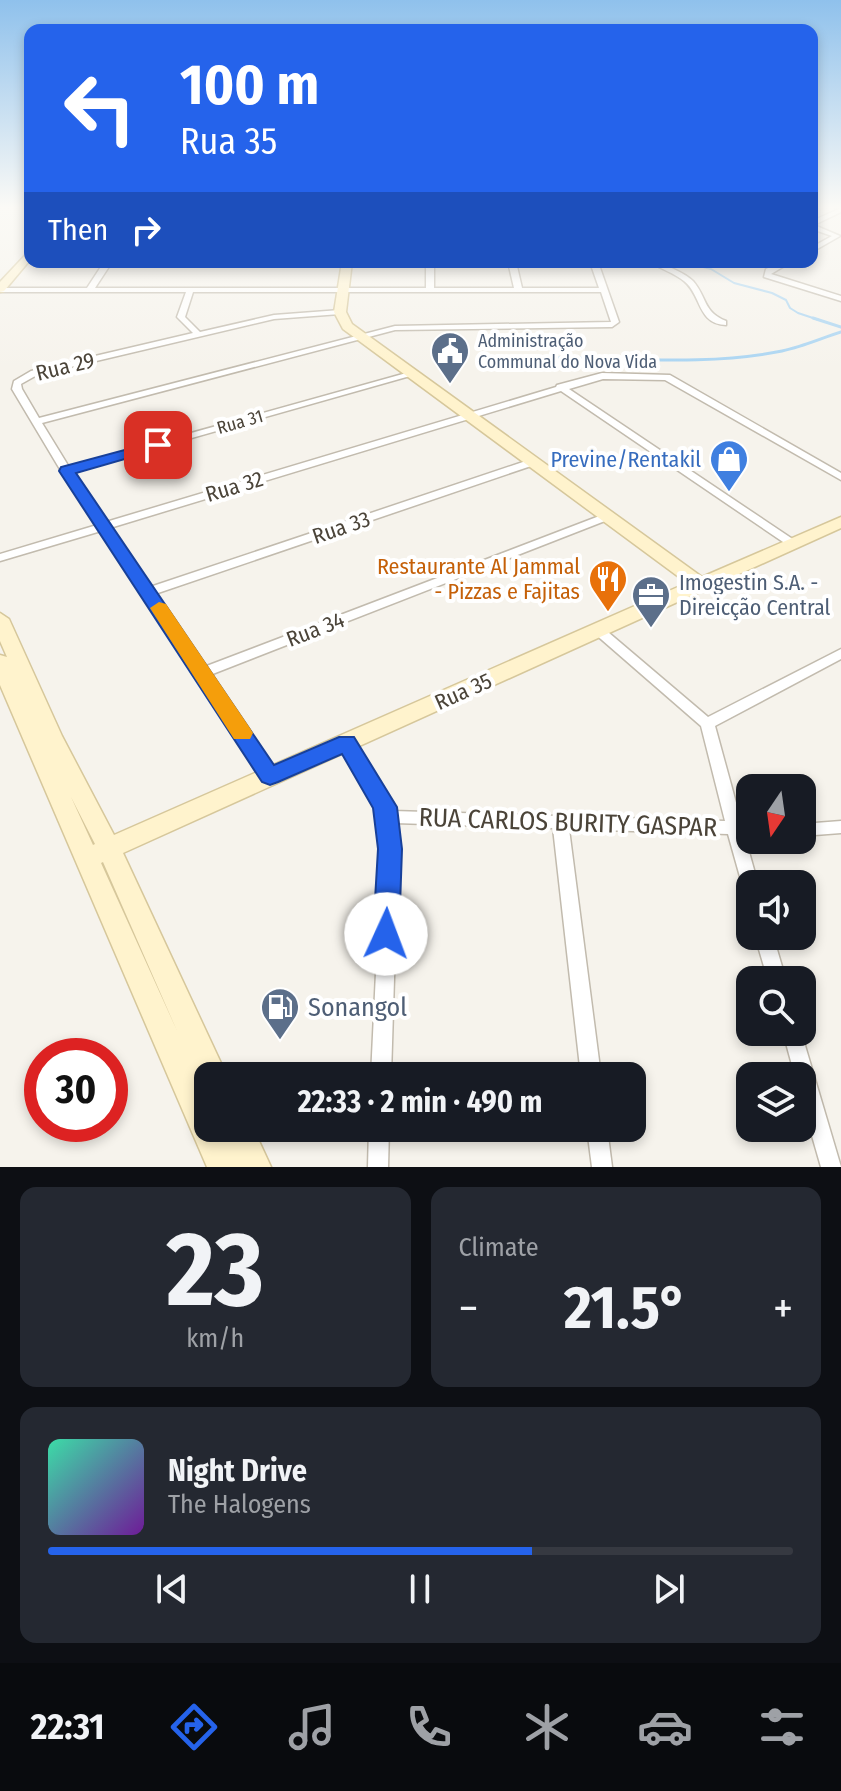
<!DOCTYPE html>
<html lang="en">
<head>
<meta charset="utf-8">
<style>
  :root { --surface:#171b24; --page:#242831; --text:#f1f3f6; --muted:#9ea1a6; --line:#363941; --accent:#2563eb }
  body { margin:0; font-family:"Fira Sans Condensed",sans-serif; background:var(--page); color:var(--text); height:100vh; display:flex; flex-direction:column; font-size:30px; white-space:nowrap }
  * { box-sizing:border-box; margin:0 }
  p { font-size:26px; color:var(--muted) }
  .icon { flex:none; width:44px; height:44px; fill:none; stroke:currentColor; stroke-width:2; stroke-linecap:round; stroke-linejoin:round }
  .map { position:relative; height:1167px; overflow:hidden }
  .drawer { display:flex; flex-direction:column; gap:20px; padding:20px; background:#0d0f14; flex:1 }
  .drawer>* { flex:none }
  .guide { position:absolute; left:24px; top:24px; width:794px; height:244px; border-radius:16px; box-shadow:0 4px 12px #0003; background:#2563eb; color:#fff; overflow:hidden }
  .needle { width:52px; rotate:193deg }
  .buttons { position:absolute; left:736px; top:774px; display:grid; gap:16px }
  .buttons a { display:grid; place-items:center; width:80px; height:80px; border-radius:16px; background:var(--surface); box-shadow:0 4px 12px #0003; font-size:40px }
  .speed { position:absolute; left:24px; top:1038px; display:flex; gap:16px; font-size:40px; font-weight:700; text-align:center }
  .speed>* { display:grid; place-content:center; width:104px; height:104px; border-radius:50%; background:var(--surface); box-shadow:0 4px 12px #0003; line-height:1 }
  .speed .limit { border:12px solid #d22; background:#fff; color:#111 }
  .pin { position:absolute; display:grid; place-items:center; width:68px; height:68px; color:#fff; margin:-34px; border-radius:16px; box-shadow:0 4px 12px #0006 }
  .me { position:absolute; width:88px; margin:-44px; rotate:2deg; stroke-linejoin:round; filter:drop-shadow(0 0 6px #0008) }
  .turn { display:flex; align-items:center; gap:28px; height:168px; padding:0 24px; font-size:36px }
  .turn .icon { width:104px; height:104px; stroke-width:2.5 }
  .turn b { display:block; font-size:56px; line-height:68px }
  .then { display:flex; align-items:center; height:76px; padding:0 24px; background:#0003; gap:16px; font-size:30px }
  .big { font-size:60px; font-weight:700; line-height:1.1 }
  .drawer .card { flex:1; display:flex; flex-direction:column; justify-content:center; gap:12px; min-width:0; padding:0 28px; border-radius:16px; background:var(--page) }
  .drawer .dial { align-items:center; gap:0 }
  .dial b { font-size:104px; line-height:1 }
  .song { display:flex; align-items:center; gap:24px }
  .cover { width:96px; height:96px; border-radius:12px; background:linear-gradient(135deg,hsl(160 70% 55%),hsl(280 70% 35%)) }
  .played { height:8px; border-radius:4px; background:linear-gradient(90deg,var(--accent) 65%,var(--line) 65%) }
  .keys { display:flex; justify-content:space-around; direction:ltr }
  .heat { display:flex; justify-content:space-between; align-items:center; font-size:44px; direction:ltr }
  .drawer .tiles { flex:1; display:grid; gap:20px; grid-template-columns:1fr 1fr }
  .card:last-child { grid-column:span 2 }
  .trip { position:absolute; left:194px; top:1062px; width:452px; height:80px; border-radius:16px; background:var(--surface); box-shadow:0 4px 12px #0003; font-weight:700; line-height:80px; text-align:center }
  .tabs { display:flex; height:128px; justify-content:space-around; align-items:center; background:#090b0e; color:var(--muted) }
  .tabs .icon { width:56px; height:56px }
  .tabs .current { color:var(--accent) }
  .tabs b { font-size:36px; color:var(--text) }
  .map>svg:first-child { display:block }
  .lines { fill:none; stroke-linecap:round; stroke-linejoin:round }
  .stream-far1 { stroke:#a9d4f2; stroke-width:2 }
  .stream { stroke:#a9d4f2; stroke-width:3 }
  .street-casing { stroke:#c2bbae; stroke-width:3 }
  .secondary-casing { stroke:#d6c79b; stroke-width:3 }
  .street { fill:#fff; fill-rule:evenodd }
  .secondary { fill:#fff3cd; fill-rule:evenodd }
  .route { fill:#2563eb; stroke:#184099; stroke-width:2 }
  .slow { fill:#f59e0b }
  .labels { text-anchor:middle; stroke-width:8; stroke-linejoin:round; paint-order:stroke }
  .far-service-label { font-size:18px; fill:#4e5e75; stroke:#fff; text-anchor:start }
  .far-street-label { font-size:18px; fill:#4b4439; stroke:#fff }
  .street-label { font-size:22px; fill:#4b4439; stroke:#fff }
  .shop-label { font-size:22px; fill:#366cbe; stroke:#fff; text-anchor:end }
  .food-label { font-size:22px; fill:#c56008; stroke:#fff; text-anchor:end }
  .service-label { font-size:22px; fill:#4e5e75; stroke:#fff; text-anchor:start }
  .near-street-label { font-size:26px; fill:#4b4439; stroke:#fff }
  .near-service-label { font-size:26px; fill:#4e5e75; stroke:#fff; text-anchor:start }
</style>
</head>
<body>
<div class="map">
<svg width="841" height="1167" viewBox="0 0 841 1167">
  <rect width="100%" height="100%" fill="#f6f3ec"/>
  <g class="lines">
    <path class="stream-far1" d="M684,262L711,269L734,283L772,293L786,300L790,308L798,313L819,320"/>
    <g class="stream">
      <path d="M813,318L841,327"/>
      <path d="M491,360C587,352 687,370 782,351C802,347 822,338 841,332"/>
    </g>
    <g class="street-casing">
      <g id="street">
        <path d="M841,208V212L814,225L840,236L812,252V247L832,236L812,229V221Z"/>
        <path d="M104,262H112L95,288H426V262H434V288H514L508,262H516L522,288H599L590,262H598L619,322L612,327L395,330L42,423L69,467L410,372H416L417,374L72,472L106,522L556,387L557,385L602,373L670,375L841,473V480L665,380L603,379L569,389L797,542L799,544L797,546H789L561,391L110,528L150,587L529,460L533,459L538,462L537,464L155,594L204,667L602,515H610L611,517L610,519L210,675L275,772L277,776L275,780L270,782L265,780L101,531L0,561V554L97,525L61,471L12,389L14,381L31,371L193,333L177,317L186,292H0V288H87ZM193,292H601L611,322L395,326L39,418L22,389L21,384L37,375L274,319L340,314L344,312L340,310L274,315L200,332L185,317Z"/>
        <path d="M650,262C661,262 685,273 693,281C707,297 703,312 726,321V325C697,324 702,295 684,281C674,273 661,269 650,262Z"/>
        <path d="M781,262H791L771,274L841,296V301L764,277L766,269Z"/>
        <path d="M598,626L602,627L708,717L841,649V659L715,726L741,821L750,822V834H744L758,884H750V893L744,891L728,834L569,829L601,1076H581L553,828L395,823L398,849L391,1076H371L382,849L377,808L339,742L341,738L346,737L351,738L390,803L393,811L725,821L701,726L594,633L592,630L594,627Z"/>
        <path d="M841,821V833L802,836V824Z"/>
        <path d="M755,936H773L786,980H768Z"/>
        <path d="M783,1032H801L841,1167H821L802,1101V1076H795Z"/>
        <path d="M369,1128H389L388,1167H368Z"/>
        <path d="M587,1128H607L612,1167H592Z"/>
      </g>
    </g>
    <g class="secondary-casing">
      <g id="secondary">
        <path d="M30,250V260L4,291L0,292V282Z"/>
        <path d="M342,262H352L346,312L352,324L702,577L841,517V528L123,853L227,1076H208V1089L203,1087L208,1099V1128H221L227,1140L222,1128H253L271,1167H239L235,1158L239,1167H207L0,685V655L7,657L0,641V613L9,619L62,736L114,835L687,583L343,329L334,312ZM71,797L95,844L93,845ZM103,862L178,1033L101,863Z"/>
      </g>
    </g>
    <use href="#street" class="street"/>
    <use href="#secondary" class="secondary"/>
  </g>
  <linearGradient id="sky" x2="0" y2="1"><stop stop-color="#8fc1ec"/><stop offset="0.56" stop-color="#fbfaf6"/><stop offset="1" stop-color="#fbfaf6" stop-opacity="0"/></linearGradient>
  <rect width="841" height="370" fill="url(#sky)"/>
  <path class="route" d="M158,441L163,442V448L76,473L274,765L339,737H354L397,807L402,849L399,934L395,943L386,946L377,943L373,934L378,849L373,808L342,754L278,782L270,785L262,782L59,471L61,467Z"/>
  <path class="slow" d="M159,602L166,604L250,728L253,733L250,739H234L150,608Z"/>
  <defs>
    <g id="civic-pin" transform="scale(2)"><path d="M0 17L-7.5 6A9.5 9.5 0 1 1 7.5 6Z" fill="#5c6f8a" stroke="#fff"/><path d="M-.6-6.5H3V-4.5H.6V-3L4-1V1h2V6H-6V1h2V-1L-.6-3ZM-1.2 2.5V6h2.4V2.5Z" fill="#fff"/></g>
    <g id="shop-pin" transform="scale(2)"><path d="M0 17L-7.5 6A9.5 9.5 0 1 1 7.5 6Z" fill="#3f7fe0" stroke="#fff"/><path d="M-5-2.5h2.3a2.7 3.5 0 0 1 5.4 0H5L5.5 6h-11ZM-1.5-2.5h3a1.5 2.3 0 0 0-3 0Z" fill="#fff"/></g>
    <g id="restaurant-pin" transform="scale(2)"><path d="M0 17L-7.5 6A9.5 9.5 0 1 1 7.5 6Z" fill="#e8710a" stroke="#fff"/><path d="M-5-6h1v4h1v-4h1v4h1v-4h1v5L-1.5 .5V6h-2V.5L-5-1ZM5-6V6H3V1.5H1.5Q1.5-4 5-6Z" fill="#fff"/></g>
    <g id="office-pin" transform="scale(2)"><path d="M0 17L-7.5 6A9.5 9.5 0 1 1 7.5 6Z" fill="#5c6f8a" stroke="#fff"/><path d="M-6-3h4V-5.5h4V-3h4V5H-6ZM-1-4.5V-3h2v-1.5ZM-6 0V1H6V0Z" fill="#fff"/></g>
    <g id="fuel-pin" transform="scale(2)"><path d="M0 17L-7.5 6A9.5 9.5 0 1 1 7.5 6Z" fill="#5c6f8a" stroke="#fff"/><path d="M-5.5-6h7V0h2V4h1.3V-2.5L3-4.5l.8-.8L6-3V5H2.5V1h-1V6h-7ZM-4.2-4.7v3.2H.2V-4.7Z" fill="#fff"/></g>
  </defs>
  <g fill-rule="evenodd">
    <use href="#civic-pin" x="450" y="351"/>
    <use href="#shop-pin" x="729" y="459"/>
    <use href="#restaurant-pin" x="608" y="579"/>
    <use href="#office-pin" x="651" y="595"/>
    <use href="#fuel-pin" x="280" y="1007"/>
  </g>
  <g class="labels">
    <g class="far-service-label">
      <text x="478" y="347">Administração<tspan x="478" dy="21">Communal do Nova Vida</tspan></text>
    </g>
    <g class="far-street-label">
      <text transform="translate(240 422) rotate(-16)" y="6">Rua 31</text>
    </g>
    <g class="street-label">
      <text transform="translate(65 366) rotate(-14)" y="8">Rua 29</text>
      <text transform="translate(234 486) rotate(-17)" y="8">Rua 32</text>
      <text transform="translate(341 527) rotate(-19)" y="8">Rua 33</text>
      <text transform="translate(315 629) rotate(-21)" y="8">Rua 34</text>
      <text transform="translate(463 691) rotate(-24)" y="8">Rua 35</text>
    </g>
    <g class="shop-label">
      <text x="701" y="467">Previne/Rentakil</text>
    </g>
    <g class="food-label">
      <text x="580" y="574">Restaurante Al Jammal<tspan x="580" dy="25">- Pizzas e Fajitas</tspan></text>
    </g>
    <g class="service-label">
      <text x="679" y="590">Imogestin S.A. -<tspan x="679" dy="25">Direicção Central</tspan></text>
    </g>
    <g class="near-street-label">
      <text transform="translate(568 822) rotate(2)" y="9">RUA CARLOS BURITY GASPAR</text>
    </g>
    <g class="near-service-label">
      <text x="308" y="1016">Sonangol</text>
    </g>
  </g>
</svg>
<div class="buttons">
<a><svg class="needle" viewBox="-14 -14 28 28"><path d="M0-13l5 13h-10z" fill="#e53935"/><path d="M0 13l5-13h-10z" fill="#9ea1a6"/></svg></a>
<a><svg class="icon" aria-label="sound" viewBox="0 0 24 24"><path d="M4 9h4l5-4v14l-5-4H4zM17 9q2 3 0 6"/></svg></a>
<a><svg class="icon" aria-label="search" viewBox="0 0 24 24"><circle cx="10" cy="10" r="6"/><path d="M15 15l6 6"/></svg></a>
<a><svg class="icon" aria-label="layers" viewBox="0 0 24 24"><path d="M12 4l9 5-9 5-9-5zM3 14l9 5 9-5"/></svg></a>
</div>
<div class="speed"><div class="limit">30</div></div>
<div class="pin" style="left:158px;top:445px;background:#d93025"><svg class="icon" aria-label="arrive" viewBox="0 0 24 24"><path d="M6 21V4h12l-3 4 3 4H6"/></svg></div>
<svg class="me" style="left:386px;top:934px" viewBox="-20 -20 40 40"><circle r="19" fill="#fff"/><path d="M0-13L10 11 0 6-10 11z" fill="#2563eb"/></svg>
<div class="trip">22:33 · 2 min · 490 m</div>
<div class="guide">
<div class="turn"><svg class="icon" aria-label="left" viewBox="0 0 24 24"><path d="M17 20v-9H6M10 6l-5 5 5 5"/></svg><div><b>100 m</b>Rua 35</div></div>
<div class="then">Then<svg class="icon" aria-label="right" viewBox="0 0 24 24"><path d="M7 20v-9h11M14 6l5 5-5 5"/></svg></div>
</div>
</div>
<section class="drawer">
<div class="tiles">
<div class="card dial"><b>23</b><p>km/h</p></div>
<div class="card"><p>Climate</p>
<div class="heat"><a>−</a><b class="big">21.5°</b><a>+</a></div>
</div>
<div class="card">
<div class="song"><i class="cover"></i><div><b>Night Drive</b><p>The Halogens</p></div></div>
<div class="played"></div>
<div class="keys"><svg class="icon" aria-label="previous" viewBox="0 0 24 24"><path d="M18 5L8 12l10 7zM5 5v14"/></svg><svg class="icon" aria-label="pause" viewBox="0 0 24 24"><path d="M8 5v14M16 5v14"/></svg><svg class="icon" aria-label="next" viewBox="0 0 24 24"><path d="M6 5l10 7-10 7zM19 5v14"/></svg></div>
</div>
</div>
</section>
<nav class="tabs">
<b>22:31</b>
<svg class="icon current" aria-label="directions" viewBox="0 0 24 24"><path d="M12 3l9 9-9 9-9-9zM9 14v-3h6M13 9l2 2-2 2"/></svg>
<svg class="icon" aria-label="music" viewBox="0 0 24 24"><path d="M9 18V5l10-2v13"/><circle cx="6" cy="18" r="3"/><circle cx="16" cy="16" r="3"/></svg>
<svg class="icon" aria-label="phone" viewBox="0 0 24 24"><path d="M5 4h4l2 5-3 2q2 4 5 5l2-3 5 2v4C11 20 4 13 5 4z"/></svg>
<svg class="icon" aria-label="climate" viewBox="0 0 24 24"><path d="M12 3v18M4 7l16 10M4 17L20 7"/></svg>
<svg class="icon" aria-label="car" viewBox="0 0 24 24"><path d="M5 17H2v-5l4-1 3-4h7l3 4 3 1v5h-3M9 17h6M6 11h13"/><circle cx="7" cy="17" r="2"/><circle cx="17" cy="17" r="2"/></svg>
<svg class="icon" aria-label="filters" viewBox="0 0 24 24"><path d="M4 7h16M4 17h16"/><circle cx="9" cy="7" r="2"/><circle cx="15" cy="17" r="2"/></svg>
</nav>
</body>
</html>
